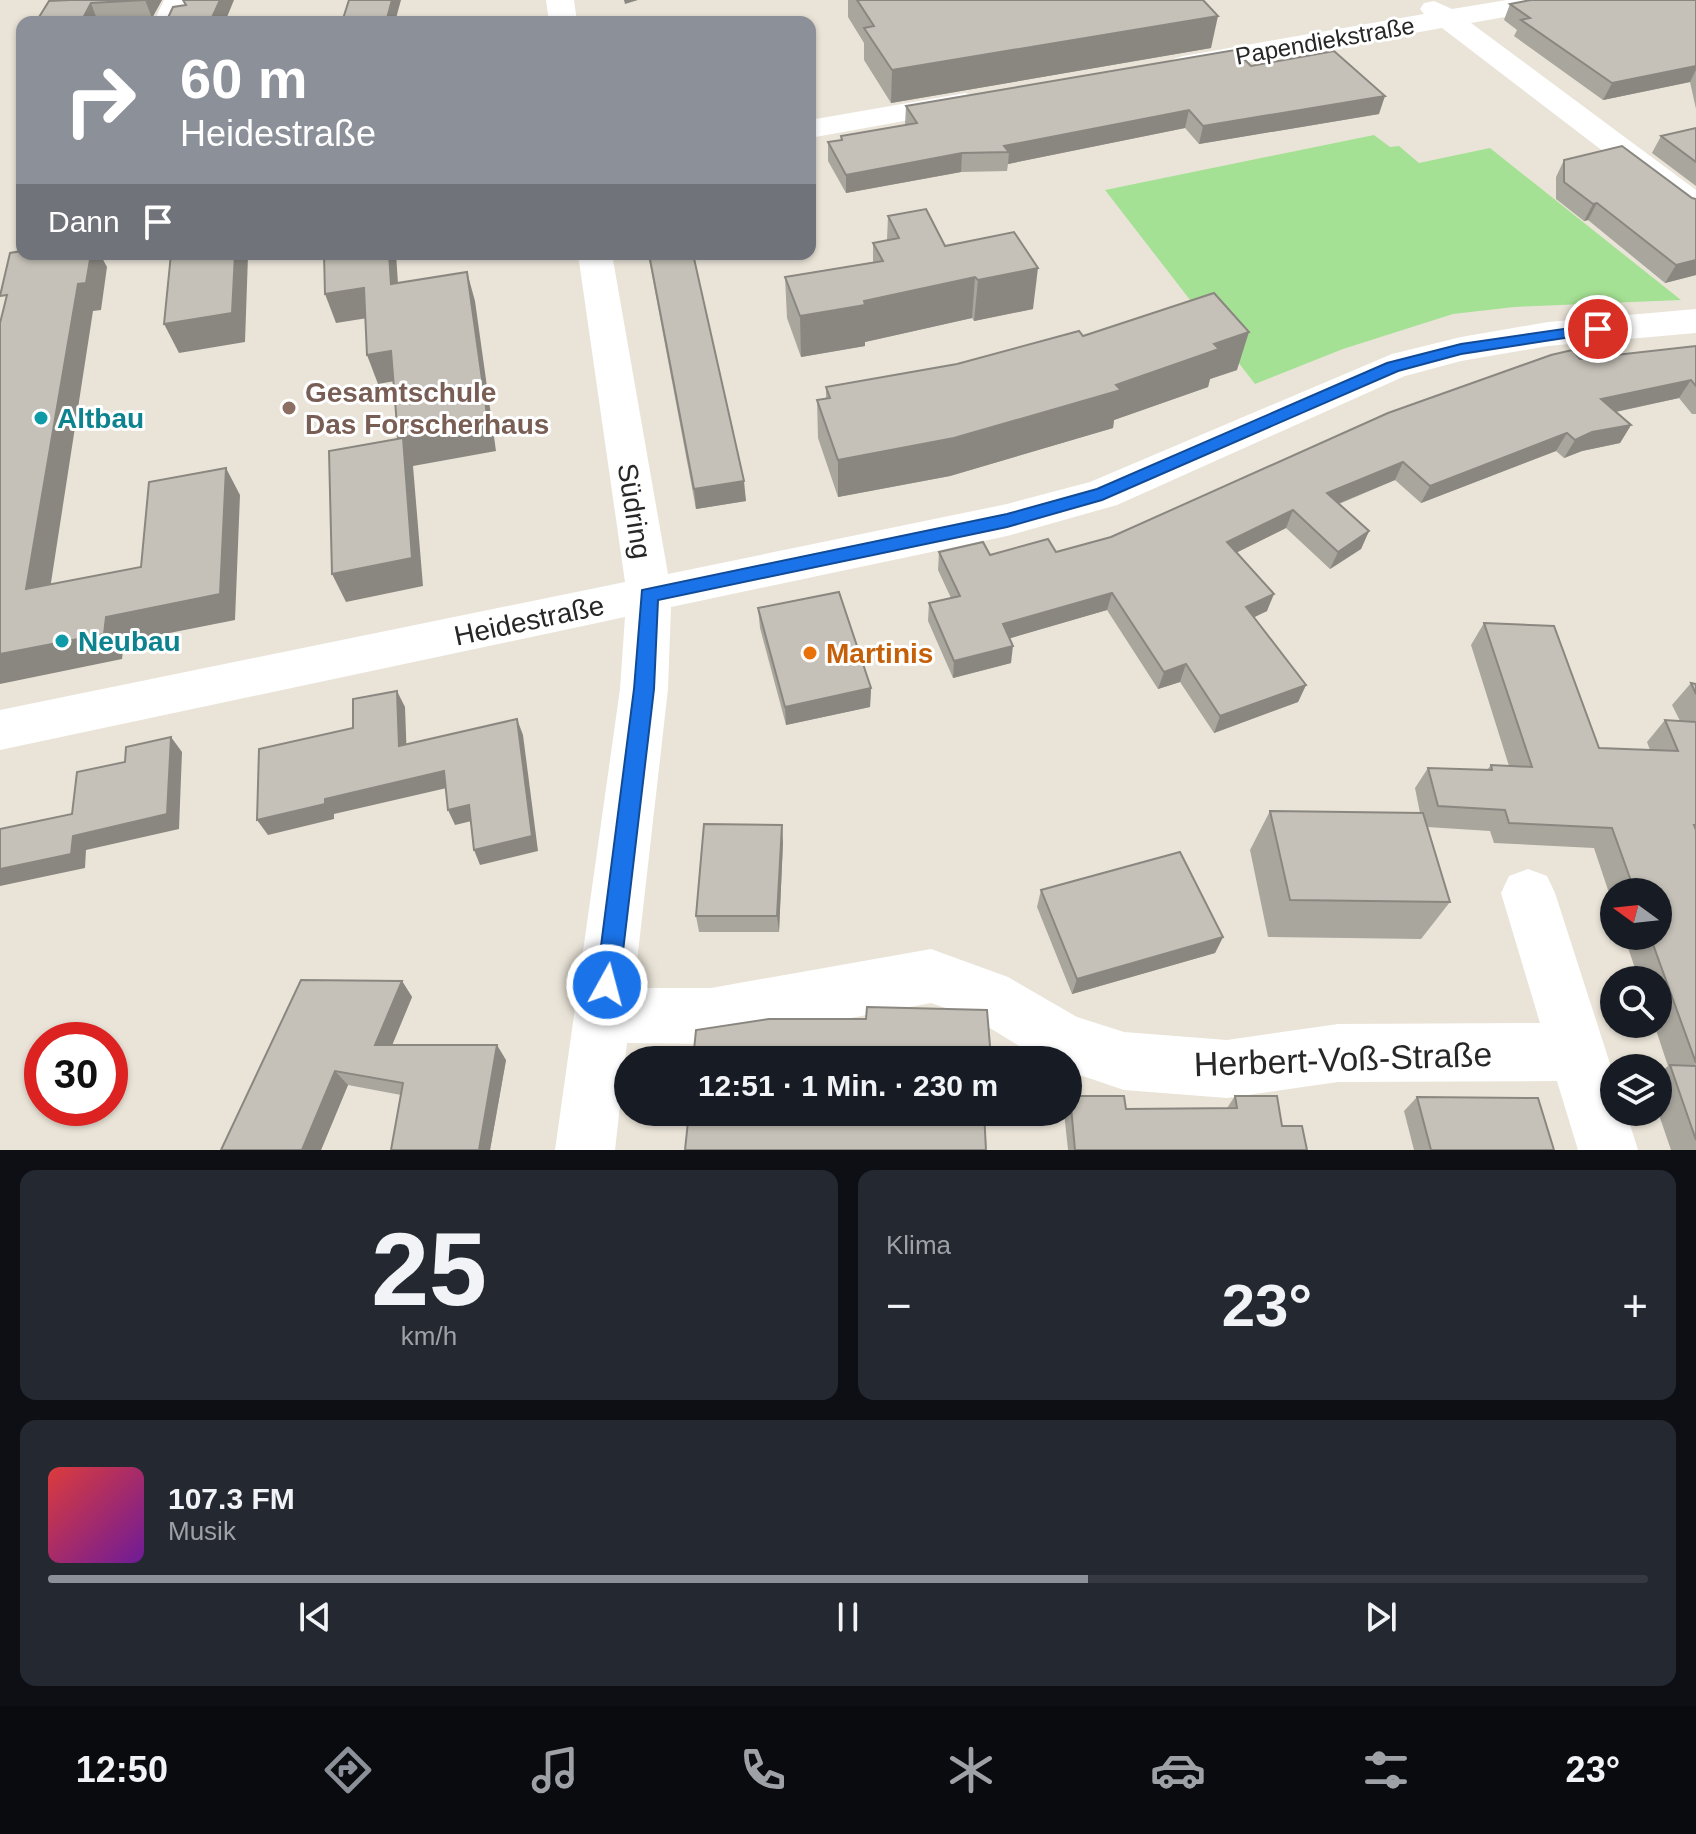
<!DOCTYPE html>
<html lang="de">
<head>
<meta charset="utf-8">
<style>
  :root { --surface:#171b24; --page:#242831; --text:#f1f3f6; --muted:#9ea1a6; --line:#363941; --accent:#8c9099 }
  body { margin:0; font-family:Arial,sans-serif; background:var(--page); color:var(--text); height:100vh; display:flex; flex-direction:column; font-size:30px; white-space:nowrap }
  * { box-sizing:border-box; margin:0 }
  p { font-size:26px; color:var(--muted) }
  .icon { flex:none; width:44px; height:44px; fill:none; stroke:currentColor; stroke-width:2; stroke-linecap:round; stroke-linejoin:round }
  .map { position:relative; height:1150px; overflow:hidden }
  .drawer { display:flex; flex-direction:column; gap:20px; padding:20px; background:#0d0f14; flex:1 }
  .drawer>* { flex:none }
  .guide { position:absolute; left:16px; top:16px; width:800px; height:244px; border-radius:16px; box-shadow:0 2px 6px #0004; background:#8c9099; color:#fff; overflow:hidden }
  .needle { width:52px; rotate:285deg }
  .controls { position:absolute; left:1600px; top:878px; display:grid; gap:16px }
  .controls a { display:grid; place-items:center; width:72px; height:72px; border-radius:50%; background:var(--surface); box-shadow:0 2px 6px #0004; font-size:40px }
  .speed { position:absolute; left:24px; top:1022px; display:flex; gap:16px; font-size:40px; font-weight:700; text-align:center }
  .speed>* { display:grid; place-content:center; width:104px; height:104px; border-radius:50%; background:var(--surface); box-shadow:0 2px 6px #0004; line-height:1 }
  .speed .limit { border:12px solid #d22; background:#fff; color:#111 }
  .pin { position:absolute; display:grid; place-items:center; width:68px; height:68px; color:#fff; margin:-34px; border:4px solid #fff; border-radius:50%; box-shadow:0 2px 8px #0007 }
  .me { position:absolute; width:88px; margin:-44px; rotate:7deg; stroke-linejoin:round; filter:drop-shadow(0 0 6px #0008) }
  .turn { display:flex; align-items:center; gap:28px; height:168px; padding:0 32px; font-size:36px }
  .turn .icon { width:104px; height:104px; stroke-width:2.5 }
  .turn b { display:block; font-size:56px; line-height:68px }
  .then { display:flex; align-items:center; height:76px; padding:0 32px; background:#0003; gap:16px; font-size:30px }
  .big { font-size:60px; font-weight:600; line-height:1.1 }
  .drawer .card { flex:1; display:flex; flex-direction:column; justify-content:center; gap:12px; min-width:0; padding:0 28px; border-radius:16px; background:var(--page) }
  .drawer .dial { align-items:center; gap:0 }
  .dial b { font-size:104px; line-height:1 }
  .song { display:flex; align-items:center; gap:24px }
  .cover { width:96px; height:96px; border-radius:12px; background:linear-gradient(135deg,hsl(0 70% 55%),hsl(280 70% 35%)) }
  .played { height:8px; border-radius:4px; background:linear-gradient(90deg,var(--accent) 65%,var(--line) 65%) }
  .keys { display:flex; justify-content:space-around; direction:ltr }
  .heat { display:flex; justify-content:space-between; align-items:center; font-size:44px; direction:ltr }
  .drawer .tiles { flex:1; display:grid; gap:20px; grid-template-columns:1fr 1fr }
  .card:last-child { grid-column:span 2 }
  .trip { position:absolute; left:614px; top:1046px; width:468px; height:80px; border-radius:40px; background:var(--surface); box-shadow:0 2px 6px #0004; font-weight:600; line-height:80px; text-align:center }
  .tabs { display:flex; height:128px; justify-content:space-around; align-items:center; background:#090b0e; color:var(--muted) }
  .tabs .icon { width:56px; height:56px }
  .tabs .active { color:var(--accent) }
  .tabs b { font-size:36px; color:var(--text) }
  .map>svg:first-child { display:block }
  .green { fill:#a5e194 }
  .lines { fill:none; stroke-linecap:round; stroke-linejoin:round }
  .minor { fill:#fff; fill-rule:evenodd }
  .wall { fill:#a9a69e }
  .shaded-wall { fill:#8a8781 }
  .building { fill:#c5c1b8; stroke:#8a8781; stroke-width:2 }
  .route { fill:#1a73e8; stroke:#114b97; stroke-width:2 }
  .education-dot { fill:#8d6e63; stroke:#fff; stroke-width:3 }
  .culture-dot { fill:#0f9aa8; stroke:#fff; stroke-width:3 }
  .food-dot { fill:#e8710a; stroke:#fff; stroke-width:3 }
  .labels { text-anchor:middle; stroke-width:6; stroke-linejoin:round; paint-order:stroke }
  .far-street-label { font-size:24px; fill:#272727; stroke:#fff }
  .education-label { font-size:28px; font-weight:bold; fill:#785e54; stroke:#fff; text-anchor:start }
  .culture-label { font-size:28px; font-weight:bold; fill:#0d838f; stroke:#fff; text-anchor:start }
  .street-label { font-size:28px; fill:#272727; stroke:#fff }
  .food-label { font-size:28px; font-weight:bold; fill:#c56008; stroke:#fff; text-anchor:start }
  .near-street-label { font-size:34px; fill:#272727; stroke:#fff }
</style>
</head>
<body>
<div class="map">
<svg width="1696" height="1150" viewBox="0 0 1696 1150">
  <rect width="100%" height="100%" fill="#eae4d8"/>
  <path class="green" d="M1374,135L1390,147L1399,146L1419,163L1490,148L1681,300L1514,307L1453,314L1343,349L1255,384L1105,190Z"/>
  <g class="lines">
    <g class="minor">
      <path d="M164,0H192L185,15L190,22H157L155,19Z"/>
      <path d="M546,0H574L577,22H549Z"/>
      <path d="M1507,0H1569L1565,6L1555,8L1471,23L1696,190V216L1684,213L1442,28L1183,74L1173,71L1168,65L1173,59L1183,56L1424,14L1420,9L1424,3L1434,1L1452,9Z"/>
      <path d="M965,93L976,96L980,102L976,108L810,138V120Z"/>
      <path d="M578,254H612L668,574L1007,504L1090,482L1392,354L1461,337L1548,322L1696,309V333L1548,346L1461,361L1405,376L1117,505L1007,536L671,607L668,689L634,988H711L931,949L1008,977L1077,1017L1124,1032L1227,1040L1338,1024L1540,1023L1501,893L1509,876L1528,869L1547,876L1555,893L1614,1076V1112H1626L1638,1150H1578L1557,1081L1338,1082L1227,1098L1124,1090L1068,1071V1060H1042L972,1017L931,1003L711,1044L627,1043L615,1150H555L620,689L625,617L0,750V710L625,582Z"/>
    </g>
  </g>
  <g class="wall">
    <path d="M70,0H162L152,18L99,21Z"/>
    <path d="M848,0H1203L1211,48L891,103L864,60V43L848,17Z"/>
    <path d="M1696,0V109L1690,82L1603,100L1514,36L1517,30L1504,20L1510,4Z"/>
    <path d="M1251,66L1379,114L1199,144L1185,128L1008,164L1007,171L961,172L846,193L828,161V142L841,140V136L905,125L906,106Z"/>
    <path d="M1696,128V186L1652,153L1661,136Z"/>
    <path d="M1564,160L1692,198L1696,275L1665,283L1588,220L1584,221L1556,199V177Z"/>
    <path d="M888,216L945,246L1033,309L974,321L972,318L865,342V346L801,357L787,318L785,277L873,262V243L887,240Z"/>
    <path d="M648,254H693L746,501L696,509Z"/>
    <path d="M1083,336L1237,370L1210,379L1208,387L1114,420L1113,428L950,476L838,497L818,438L817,400L826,399V387L957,364Z"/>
    <path d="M1696,346V414H1692L1679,398L1616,412L1631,425L1620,443L1582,451L1564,458L1556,451L1421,503L1395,480L1339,504L1369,531L1361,549L1330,569L1286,528L1236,553L1267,611L1254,617L1306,685L1298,702L1214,733L1180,682L1158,689L1107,610L1010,638L1011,663L953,678L928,621L929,603L951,598L938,570L939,552L990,555L1056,552L1111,537L1580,359Z"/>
    <path d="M758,608L871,688L870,707L786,725L760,628Z"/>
    <path d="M1484,623L1599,748L1650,750L1647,742L1665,720L1680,721L1672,705L1691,683L1696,684V1150H1671L1658,1112V1074L1668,1066L1654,1024H1658V980H1639L1624,936H1658V892H1614V908L1594,848L1494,843L1490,831L1427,827L1450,902L1421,939L1268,937L1250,850L1270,811L1420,813L1415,788L1428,768L1487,770L1491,765L1509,766L1471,645Z"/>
    <path d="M783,842L779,932H699L696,916Z"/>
    <path d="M1041,890L1223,937L1215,953L1072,994L1037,907Z"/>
    <path d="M402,981L412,997L392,1045L506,1060L490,1150H391L401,1095L348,1085L321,1150H221Z"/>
    <path d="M1070,1096L1126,1109L1227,1108L1235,1096L1282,1126L1307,1150H1068L1064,1112H1068V1100Z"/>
    <path d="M1417,1097L1554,1150H1414L1404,1111Z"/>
  </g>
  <g class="shaded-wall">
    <path d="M145,0H162L152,18Z"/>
    <path d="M220,0H234L225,22H210Z"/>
    <path d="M392,0H401L395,22H386Z"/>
    <path d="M624,0H638L625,4Z"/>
    <path d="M91,3L98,22H81Z"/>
    <path d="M1218,16L1211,48L891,103L892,70Z"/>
    <path d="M1696,66V70L1690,82L1603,100L1612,83Z"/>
    <path d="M1385,96L1379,114L1199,144L1203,126Z"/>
    <path d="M1189,110L1185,128L1008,164L1009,152L1004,146Z"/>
    <path d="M962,153L961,172L846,193V175Z"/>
    <path d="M1597,203L1588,220L1584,221L1593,204Z"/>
    <path d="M91,254H100L107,267L101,310L93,311L46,615L26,589L78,284Z"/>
    <path d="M235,254H248V256L245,342L179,353L164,324Z"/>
    <path d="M389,254H396L400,313L391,284Z"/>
    <path d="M1696,260V275L1665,283L1676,265Z"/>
    <path d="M1038,268L1033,309L974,321L978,280Z"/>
    <path d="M467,272L475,301L496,451L413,466L423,586L346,602L332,574L398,438Z"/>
    <path d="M975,277L972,318L865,342V346L801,357L800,316Z"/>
    <path d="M364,288L374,317L336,323L325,294Z"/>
    <path d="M1249,332L1237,370L1210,379L1208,387L1114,420L1113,428L950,476L838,497V460L1116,385L1214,344Z"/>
    <path d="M391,351L401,380L378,384L367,355Z"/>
    <path d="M1691,380L1679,398L1591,417L1601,399Z"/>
    <path d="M1631,425L1620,443L1582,451L1564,458L1575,440L1592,432Z"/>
    <path d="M1567,433L1556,451L1421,503L1430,486Z"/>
    <path d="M1403,462L1395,480L1320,511L1327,493Z"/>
    <path d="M226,468L240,495L235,620L124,642L122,659L0,684V654L106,617Z"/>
    <path d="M744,481L746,501L696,509L694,489Z"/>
    <path d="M1293,510L1286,528L1221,560L1227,542Z"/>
    <path d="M1369,531L1361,549L1330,569L1338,552Z"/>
    <path d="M1112,593L1107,610L1001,641L1003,624Z"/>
    <path d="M1274,594L1267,611L1240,624L1246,607Z"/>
    <path d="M1013,646L1011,663L953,678L954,661Z"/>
    <path d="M1186,664L1180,682L1158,689L1164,672Z"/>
    <path d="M1306,685L1298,702L1214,733L1220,716Z"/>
    <path d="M871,688L870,707L786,725L785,707Z"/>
    <path d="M397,691L405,707L407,761L399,746Z"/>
    <path d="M517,719L523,735L538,851L480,865L474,850Z"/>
    <path d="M171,737L182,752L179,829L86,850L85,868L0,886V869L73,836Z"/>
    <path d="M444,771L451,787L334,814V819L268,835L257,820L325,799Z"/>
    <path d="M469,805L476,820L455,825L448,810Z"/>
    <path d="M782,825L783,842L779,932L777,916Z"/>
    <path d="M1223,937L1215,953L1072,994L1077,979Z"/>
    <path d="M402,981L412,997L386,1060L375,1045Z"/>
    <path d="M497,1045L506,1060L490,1150H479Z"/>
    <path d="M335,1071L348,1085L321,1150H302Z"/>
  </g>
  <g class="building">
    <path d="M70,0H145L91,3L81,22H36L49,1Z"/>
    <path d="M183,0H220L210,22H166L173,7L186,5Z"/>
    <path d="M349,0H392L386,22H342Z"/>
    <path d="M857,0H1203L1218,16L892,70L864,28L874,26Z"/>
    <path d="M1531,0H1696V66L1612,83L1521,20L1530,18L1510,4Z"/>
    <path d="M1235,50L1251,66L1334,51L1385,96L1203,126L1189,110L1004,146L1009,152L962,153L846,175L828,142L842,140L841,136L917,123L906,106Z"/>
    <path d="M1696,128V162L1661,136Z"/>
    <path d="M1622,146L1692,198L1696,199V260L1676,265L1597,203L1593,204L1564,182V160Z"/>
    <path d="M926,209L945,246L1014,232L1038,268L978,280L975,277L864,301L865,305L800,316L785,277L883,261L873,243L899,238L888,216Z"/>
    <path d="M22,251V254H91L86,283L78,284L26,589L141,567L149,482L226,468L220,594L106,617L104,634L0,654V323L7,295L0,296L10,253Z"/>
    <path d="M171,254H235L232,313L164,324Z"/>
    <path d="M324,254H389L391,284L467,272L488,422L398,438L391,351L367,355L364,288L325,294Z"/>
    <path d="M649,254H693L744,481L694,489Z"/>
    <path d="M1214,293L1249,332L1214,344L1219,349L1116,385L1121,390L954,438L838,460L817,400L830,398L826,387L957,364L1079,331L1083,336Z"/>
    <path d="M1696,346V386L1691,380L1601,399L1631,425L1592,432L1575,440L1567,433L1430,486L1403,462L1327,493L1369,531L1338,552L1293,510L1227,542L1274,594L1246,607L1306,685L1220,716L1186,664L1164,672L1112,593L1003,624L1013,646L954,661L929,603L960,596L939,552L983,542L990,555L1048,539L1056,552L1111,537L1388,413L1551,355L1572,350L1580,359Z"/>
    <path d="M403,438L412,558L332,574L329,451Z"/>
    <path d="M839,592L871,688L785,707L758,608Z"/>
    <path d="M1484,623L1554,626L1599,748L1678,751L1665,720L1696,722V825H1694L1696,830V1063L1650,936H1658V892H1635L1612,828L1509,823L1505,810L1438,806L1428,768L1492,770L1491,765L1532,767Z"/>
    <path d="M1691,683L1696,684V694Z"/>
    <path d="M397,691L399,746L517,719L532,836L474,850L469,805L448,810L444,771L325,799V804L257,820L259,749L353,728V699Z"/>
    <path d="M171,737L167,814L73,836L71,854L0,869V829L72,814L77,772L125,762L126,747Z"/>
    <path d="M1270,811L1423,813L1450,902L1290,900Z"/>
    <path d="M704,824L782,825L777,916H696Z"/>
    <path d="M1180,852L1223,937L1077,979L1041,890Z"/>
    <path d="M301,980L402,981L375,1045H497L479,1150H391L403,1083L335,1071L302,1150H221Z"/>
    <path d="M867,1007L987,1010L991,1058H980V1060H693L696,1030L769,1019H866Z"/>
    <path d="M1670,1065L1696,1066V1140Z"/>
    <path d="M1070,1096H1124L1126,1109L1237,1108L1235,1096H1277L1282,1126H1302L1307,1150H1075Z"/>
    <path d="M1417,1097L1538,1098L1554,1150H1431Z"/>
    <path d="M689,1112H984L986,1150H685Z"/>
  </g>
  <path class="route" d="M1598,324L1605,329L1603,332L1461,354L1398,371L1102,500L1007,527L658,600L654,689L619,985L616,993L607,996L599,993L596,985L634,689L642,590L1007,514L1097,489L1387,363L1461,344Z"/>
  <circle class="education-dot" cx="289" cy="408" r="8"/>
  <g class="culture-dot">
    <circle cx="41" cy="418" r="8"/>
    <circle cx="62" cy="641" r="8"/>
  </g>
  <circle class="food-dot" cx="810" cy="653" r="8"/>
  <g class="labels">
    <g class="far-street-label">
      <text transform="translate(1325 41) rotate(-10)" y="8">Papendiekstraße</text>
    </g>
    <g class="education-label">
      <text x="305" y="402">Gesamtschule<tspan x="305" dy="32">Das Forscherhaus</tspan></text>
    </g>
    <g class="culture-label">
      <text x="57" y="428">Altbau</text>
      <text x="78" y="651">Neubau</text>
    </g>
    <g class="street-label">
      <text transform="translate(635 511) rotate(81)" y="10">Südring</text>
      <text transform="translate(529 620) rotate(-12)" y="10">Heidestraße</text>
    </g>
    <g class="food-label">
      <text x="826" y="663">Martinis</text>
    </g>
    <g class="near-street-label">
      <text transform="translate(1343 1059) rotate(-2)" y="12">Herbert-Voß-Straße</text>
    </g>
  </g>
</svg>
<div class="controls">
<a><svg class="needle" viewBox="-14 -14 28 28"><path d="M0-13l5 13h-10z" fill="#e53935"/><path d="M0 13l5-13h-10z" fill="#9ea1a6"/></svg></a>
<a><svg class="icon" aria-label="search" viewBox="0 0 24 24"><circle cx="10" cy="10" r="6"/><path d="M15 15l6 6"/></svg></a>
<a><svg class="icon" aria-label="layers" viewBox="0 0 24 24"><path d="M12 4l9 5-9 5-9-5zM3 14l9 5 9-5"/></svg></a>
</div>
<div class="speed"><div class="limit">30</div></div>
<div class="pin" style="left:1598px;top:329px;background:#d93025"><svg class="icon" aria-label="arrive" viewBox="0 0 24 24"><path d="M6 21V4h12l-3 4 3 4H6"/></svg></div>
<svg class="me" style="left:607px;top:985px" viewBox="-20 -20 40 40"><circle r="17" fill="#1a73e8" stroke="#fff" stroke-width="3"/><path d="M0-11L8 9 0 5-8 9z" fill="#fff"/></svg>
<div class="trip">12:51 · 1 Min. · 230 m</div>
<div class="guide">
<div class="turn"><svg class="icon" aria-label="right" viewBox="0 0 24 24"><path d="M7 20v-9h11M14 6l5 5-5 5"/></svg><div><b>60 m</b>Heidestraße</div></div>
<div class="then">Dann<svg class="icon" aria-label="arrive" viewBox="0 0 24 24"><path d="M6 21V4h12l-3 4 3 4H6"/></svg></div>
</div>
</div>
<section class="drawer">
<div class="tiles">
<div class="card dial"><b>25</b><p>km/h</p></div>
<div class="card"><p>Klima</p>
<div class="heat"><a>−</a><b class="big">23°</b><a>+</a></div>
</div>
<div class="card">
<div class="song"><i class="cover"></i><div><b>107.3 FM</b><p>Musik</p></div></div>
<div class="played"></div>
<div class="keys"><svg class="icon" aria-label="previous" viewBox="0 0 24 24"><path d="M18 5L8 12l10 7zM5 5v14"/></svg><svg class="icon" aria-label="pause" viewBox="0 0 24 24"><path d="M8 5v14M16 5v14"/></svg><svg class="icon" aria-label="next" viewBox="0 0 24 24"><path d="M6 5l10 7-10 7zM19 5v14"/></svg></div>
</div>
</div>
</section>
<nav class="tabs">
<b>12:50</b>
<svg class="icon active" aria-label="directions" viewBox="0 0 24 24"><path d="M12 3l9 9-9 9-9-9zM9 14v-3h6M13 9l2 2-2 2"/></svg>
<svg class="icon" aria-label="music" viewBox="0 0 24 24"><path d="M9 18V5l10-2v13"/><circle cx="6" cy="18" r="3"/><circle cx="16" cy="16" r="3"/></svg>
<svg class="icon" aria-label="phone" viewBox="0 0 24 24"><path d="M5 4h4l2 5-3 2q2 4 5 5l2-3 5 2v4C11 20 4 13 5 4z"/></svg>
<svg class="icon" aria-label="climate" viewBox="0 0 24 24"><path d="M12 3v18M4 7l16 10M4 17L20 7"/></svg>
<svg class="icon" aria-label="car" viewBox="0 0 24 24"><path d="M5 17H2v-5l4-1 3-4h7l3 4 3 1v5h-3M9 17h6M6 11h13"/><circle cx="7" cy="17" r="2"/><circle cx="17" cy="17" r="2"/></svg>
<svg class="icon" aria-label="filters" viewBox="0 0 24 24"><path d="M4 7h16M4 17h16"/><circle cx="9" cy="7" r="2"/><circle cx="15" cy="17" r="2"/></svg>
<b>23°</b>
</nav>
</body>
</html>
